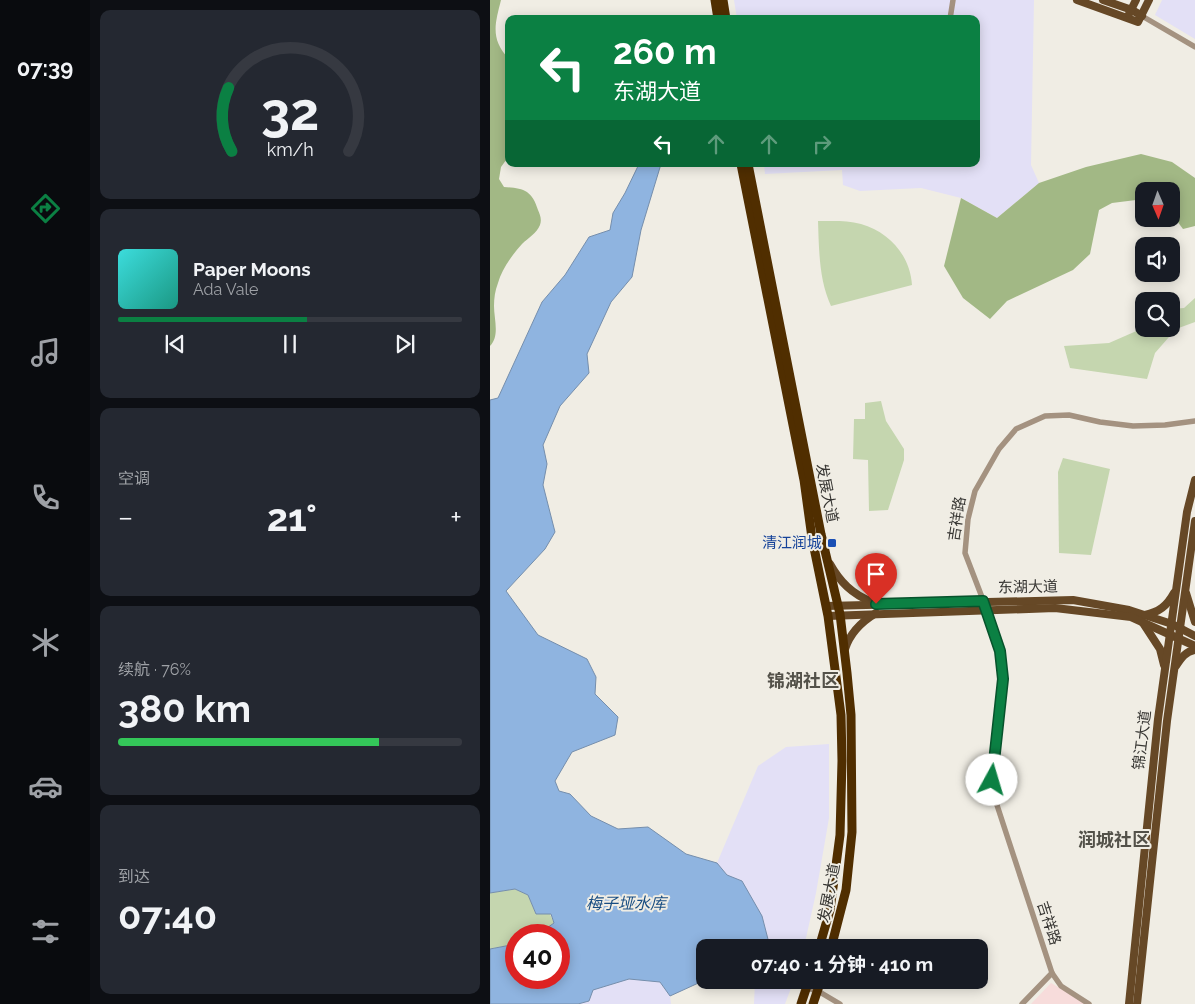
<!DOCTYPE html>
<html lang="zh">
<head>
<meta charset="utf-8">
<style>
  :root { --surface:#171b24; --page:#242831; --text:#f1f3f6; --muted:#9ea1a6; --line:#363941; --accent:#0b8043 }
  body { margin:0; font-family:Raleway,"Noto Sans SC",sans-serif; background:var(--page); color:var(--text); height:100vh; display:flex; flex-direction:column; font-size:19px; white-space:nowrap }
  * { box-sizing:border-box; margin:0 }
  p { font-size:16px; color:var(--muted) }
  .icon { flex:none; width:28px; height:28px; fill:none; stroke:currentColor; stroke-width:2; stroke-linecap:round; stroke-linejoin:round }
  .map { position:relative; flex:1; overflow:hidden }
  .sheet { display:flex; flex-direction:column; gap:10px; padding:10px; background:#0d0f14; width:400px }
  .sheet>* { flex:none }
  .banner { position:absolute; left:15px; top:15px; width:475px; height:152px; border-radius:10px; box-shadow:0 2px 12px #0003; background:#0b8043; color:#fff; overflow:hidden }
  .needle { width:32px; rotate:178deg }
  .controls { position:absolute; left:645px; top:182px; display:grid; gap:10px }
  .controls a { display:grid; place-items:center; width:45px; height:45px; border-radius:10px; background:var(--surface); box-shadow:0 2px 12px #0003; font-size:25px }
  .speed { position:absolute; left:15px; top:924px; display:flex; gap:10px; font-size:25px; font-weight:700; text-align:center }
  .speed>* { display:grid; place-content:center; width:65px; height:65px; border-radius:50%; background:var(--surface); box-shadow:0 2px 12px #0003; line-height:1 }
  .speed .limit { border:8px solid #d22; background:#fff; color:#111 }
  .pin { position:absolute; display:grid; place-items:center; width:42px; height:42px; color:#fff; margin:-51px -21px; border-radius:50% 50% 50% 0; rotate:-45deg; box-shadow:0 0 5px #0007 }
  .pin .icon { rotate:45deg }
  .me { position:absolute; width:55px; margin:-28px; rotate:6deg; stroke-linejoin:round; filter:drop-shadow(0 0 4px #0008) }
  .turn { display:flex; align-items:center; gap:18px; height:105px; padding:0 25px; font-size:22px }
  .turn .icon { width:65px; height:65px; stroke-width:2.5 }
  .turn b { display:block; font-size:35px; line-height:42px }
  .lanes { display:flex; align-items:center; height:48px; padding:0 25px; background:#0003; justify-content:center; gap:25px; direction:ltr }
  .lanes .off { opacity:.35 }
  .big { font-size:38px; font-weight:700; line-height:1.1 }
  .sheet .widget { flex:1; display:flex; flex-direction:column; justify-content:center; gap:8px; min-width:0; padding:0 18px; border-radius:10px; background:var(--page) }
  .sheet .dial { align-items:center; gap:0 }
  .dial svg { height:130px; overflow:visible; fill:none; stroke:var(--line); stroke-width:7; stroke-linecap:round; text-anchor:middle }
  .dial text { fill:var(--text); stroke:none }
  .song { display:flex; align-items:center; gap:15px }
  .cover { width:60px; height:60px; border-radius:8px; background:linear-gradient(135deg,hsl(180 70% 55%),hsl(170 70% 35%)) }
  .played { height:5px; border-radius:2px; background:linear-gradient(90deg,var(--accent) 55%,var(--line) 55%) }
  .keys { display:flex; justify-content:space-around; direction:ltr }
  .heat { display:flex; justify-content:space-between; align-items:center; font-size:28px; direction:ltr }
  .charge { height:8px; border-radius:4px; background:linear-gradient(90deg,#34c759 76%,var(--line) 0) }
  .trip { position:absolute; left:206px; top:939px; width:292px; height:50px; border-radius:10px; background:var(--surface); box-shadow:0 2px 12px #0003; font-weight:700; line-height:50px; text-align:center }
  main { display:flex; flex:1; min-height:0 }
  .tab-bar { display:flex; flex-direction:column; width:90px; justify-content:space-around; align-items:center; background:#090b0e; color:var(--muted) }
  .tab-bar .icon { width:35px; height:35px }
  .tab-bar .selected { color:var(--accent) }
  .tab-bar b { font-size:22px; color:var(--text) }
  .map>svg:first-child { display:block }
  .commercial { fill:#e3e0f6 }
  .medical { fill:#f7dcdb }
  .green { fill:#c5d6af }
  .forest { fill:#a2b885 }
  .water { fill:#8fb4e0; stroke:#758eac }
  .lines { fill:none; stroke-linecap:round; stroke-linejoin:round }
  .minor { stroke:#a49280; stroke-width:5.5 }
  .major { stroke:#664826; stroke-width:8 }
  .highway { stroke:#502e00; stroke-width:9 }
  .route-casing { stroke:#07532c; stroke-width:12 }
  .route { stroke:#0b8043; stroke-width:9 }
  .transit-dot { fill:#1a4fb4; stroke:#f0ede4; stroke-width:2 }
  .labels { text-anchor:middle; stroke-width:4; stroke-linejoin:round; paint-order:stroke }
  .street-label { font-size:15px; fill:#373633; stroke:#f0ede4 }
  .transit-label { font-size:15px; fill:#164399; stroke:#f0ede4; text-anchor:end }
  .water-label { font-size:16px; font-style:italic; fill:#184d82; stroke:#f0ede4 }
  .quarter-label { font-size:18px; font-weight:bold; fill:#535149; stroke:#f0ede4 }
</style>
</head>
<body>
<main>
<nav class="tab-bar">
<b>07:39</b>
<svg class="icon selected" aria-label="directions" viewBox="0 0 24 24"><path d="M12 3l9 9-9 9-9-9zM9 14v-3h6M13 9l2 2-2 2"/></svg>
<svg class="icon" aria-label="music" viewBox="0 0 24 24"><path d="M9 18V5l10-2v13"/><circle cx="6" cy="18" r="3"/><circle cx="16" cy="16" r="3"/></svg>
<svg class="icon" aria-label="phone" viewBox="0 0 24 24"><path d="M5 4h4l2 5-3 2q2 4 5 5l2-3 5 2v4C11 20 4 13 5 4z"/></svg>
<svg class="icon" aria-label="climate" viewBox="0 0 24 24"><path d="M12 3v18M4 7l16 10M4 17L20 7"/></svg>
<svg class="icon" aria-label="car" viewBox="0 0 24 24"><path d="M5 17H2v-5l4-1 3-4h7l3 4 3 1v5h-3M9 17h6M6 11h13"/><circle cx="7" cy="17" r="2"/><circle cx="17" cy="17" r="2"/></svg>
<svg class="icon" aria-label="filters" viewBox="0 0 24 24"><path d="M4 7h16M4 17h16"/><circle cx="9" cy="7" r="2"/><circle cx="15" cy="17" r="2"/></svg>
</nav>
<section class="sheet">
<div class="widget dial"><svg viewBox="0 0 100 80">
<path d="M14 69A42 42 0 1 1 86 69"/>
<path d="M14 69A42 42 0 0 1 12 30" stroke="#0b8043"/>
<text x="50" y="56" font-size="32" font-weight="700">32</text>
<text x="50" y="72" font-size="11">km/h</text>
</svg></div>
<div class="widget">
<div class="song"><i class="cover"></i><div><b>Paper Moons</b><p>Ada Vale</p></div></div>
<div class="played"></div>
<div class="keys"><svg class="icon" aria-label="previous" viewBox="0 0 24 24"><path d="M18 5L8 12l10 7zM5 5v14"/></svg><svg class="icon" aria-label="pause" viewBox="0 0 24 24"><path d="M8 5v14M16 5v14"/></svg><svg class="icon" aria-label="next" viewBox="0 0 24 24"><path d="M6 5l10 7-10 7zM19 5v14"/></svg></div>
</div>
<div class="widget"><p>空调</p>
<div class="heat"><a>−</a><b class="big">21°</b><a>+</a></div>
</div>
<div class="widget"><p>续航 · 76%</p><b class="big">380 km</b><div class="charge"></div></div>
<div class="widget"><p>到达</p><b class="big">07:40</b></div>
</section>
<div class="map">
<svg width="705" height="1004" viewBox="0 0 705 1004">
  <rect width="100%" height="100%" fill="#f0ede4"/>
  <g class="commercial">
    <path d="M244,0H544L541,165L549,183L507,218L471,198L431,188L370,191L353,185L352,170L275,174L274,164H486V19H247Z"/>
    <path d="M672,0H705V39L665,15Z"/>
    <path d="M339,744V818L326,893L314,947H280L272,916L227,863L268,766L296,747Z"/>
    <path d="M139,979L170,982L180,996L181,1004H88L99,1001L103,990Z"/>
    <path d="M267,980H304L295,1004H264L265,982Z"/>
  </g>
  <path class="medical" d="M561,983L597,1004H541Z"/>
  <g class="green">
    <path d="M328,221C342,221 357,220 371,224C399,232 420,255 422,285L341,306C329,280 329,250 328,221Z"/>
    <path d="M705,298V322L686,329L665,353L657,379L580,368L574,346L619,343L651,329L654,325V329H681V309L694,308Z"/>
    <path d="M391,401L396,421L414,449V460L398,510L379,511L378,460L363,459L364,419H375V403Z"/>
    <path d="M573,458L620,469L601,555L569,553L568,472Z"/>
    <path d="M25,889L38,895L46,914H60L64,923L47,935H26V944L0,949V893Z"/>
  </g>
  <g class="forest">
    <path d="M0,0H11C5,24 0,39 19,59V156L11,167L9,179L14,187C33,188 42,190 48,210C50,215 52,219 50,225C47,233 38,238 32,244C22,255 12,269 8,283C5,291 4,298 4,306C4,319 10,336 0,346Z"/>
    <path d="M651,154L682,162L705,178V226L693,229L681,213V191H654V199L622,203L609,210L600,254L583,270L517,301L500,319L473,298L454,266L471,198L507,218L549,183L596,167Z"/>
  </g>
  <path class="water" d="M149,164H171L151,230L142,277L121,302L97,354L99,373L70,406L53,445L57,464L53,485L65,532L55,549L16,591L48,635L97,659L106,677L105,694L128,717L125,735L82,752L65,781L69,791L80,794L101,816L128,829L158,827L196,854L227,863L237,875L252,881L272,916L280,947L215,948V980L180,996L170,982L139,979L103,990L99,1001L88,1004H0V949L26,944V978H69V935H47L64,923L61,914H46L38,895L25,889L0,893V400L8,398L52,302L75,275L99,237L120,230L123,213L135,193Z"/>
  <g class="lines">
    <g class="minor">
      <path d="M652,16L705,47"/>
      <path d="M460,19L463,0"/>
      <path d="M317,988L328,991L350,1004"/>
      <path d="M532,1004L562,973"/>
      <path d="M599,1004L571,986L562,973L505,799L502,780L513,679L510,651L500,618L475,553L478,519L485,491L509,449L526,429L555,416L579,415L610,422L643,426L675,425L705,421"/>
    </g>
    <g class="major">
      <path d="M587,0L648,22L659,0"/>
      <path d="M613,0L642,10L652,16"/>
      <path d="M639,14L646,0"/>
      <path d="M340,564C350,582 362,594 382,602"/>
      <path d="M696,593L705,622"/>
      <path d="M336,606L583,600L639,610L682,624L705,636"/>
      <path d="M655,615C669,612 677,606 684,593"/>
      <path d="M338,616L565,608L641,617L705,646"/>
      <path d="M653,623L670,649L674,665"/>
      <path d="M355,649C360,633 371,622 386,613"/>
      <path d="M686,666C691,658 696,651 705,650"/>
      <path d="M639,1004L668,719L697,512L705,480"/>
      <path d="M647,1004L677,721L705,521"/>
    </g>
    <g class="highway">
      <path d="M225,0L228,19"/>
      <path d="M233,0L236,19"/>
      <path d="M251,164L314,480L322,538L338,616L351,715L352,761L350,835L340,910L329,948"/>
      <path d="M258,164L331,534L350,614L357,673L361,715L362,832L356,890L341,948"/>
      <path d="M311,1004L319,980"/>
      <path d="M323,1004L331,980"/>
    </g>
  </g>
  <g class="lines">
    <g class="route-casing">
      <path id="route" d="M386,604L493,601L510,651L513,679L502,780"/>
    </g>
    <use href="#route" class="route"/>
  </g>
  <rect class="transit-dot" x="337" y="538" width="10" height="10" rx="2.5"/>
  <g class="labels">
    <g class="street-label">
      <text transform="translate(337 493) rotate(79)" y="5">发展大道</text>
      <text transform="translate(467 519) rotate(-81)" y="5">吉祥路</text>
      <text transform="translate(538 587) rotate(-1)" y="5">东湖大道</text>
      <text transform="translate(652 740) rotate(-83)" y="5">锦江大道</text>
      <text transform="translate(339 893) rotate(-79)" y="5">发展大道</text>
      <text transform="translate(559 923) rotate(72)" y="5">吉祥路</text>
    </g>
    <g class="transit-label">
      <text x="332" y="548">清江润城</text>
    </g>
    <g class="water-label">
      <text x="136" y="909">梅子垭水库</text>
    </g>
    <g class="quarter-label">
      <text x="313" y="687">锦湖社区</text>
      <text x="624" y="846">润城社区</text>
    </g>
  </g>
</svg>
<div class="controls">
<a><svg class="needle" viewBox="-14 -14 28 28"><path d="M0-13l5 13h-10z" fill="#e53935"/><path d="M0 13l5-13h-10z" fill="#9ea1a6"/></svg></a>
<a><svg class="icon" aria-label="sound" viewBox="0 0 24 24"><path d="M4 9h4l5-4v14l-5-4H4zM17 9q2 3 0 6"/></svg></a>
<a><svg class="icon" aria-label="search" viewBox="0 0 24 24"><circle cx="10" cy="10" r="6"/><path d="M15 15l6 6"/></svg></a>
</div>
<div class="speed"><div class="limit">40</div></div>
<div class="pin" style="left:386px;top:604px;background:#d93025"><svg class="icon" aria-label="arrive" viewBox="0 0 24 24"><path d="M6 21V4h12l-3 4 3 4H6"/></svg></div>
<svg class="me" style="left:502px;top:780px" viewBox="-20 -20 40 40"><circle r="19" fill="#fff"/><path d="M0-13L10 11 0 6-10 11z" fill="#0b8043"/></svg>
<div class="trip">07:40 · 1 分钟 · 410 m</div>
<div class="banner">
<div class="turn"><svg class="icon" aria-label="left" viewBox="0 0 24 24"><path d="M17 20v-9H6M10 6l-5 5 5 5"/></svg><div><b>260 m</b>东湖大道</div></div>
<div class="lanes"><svg class="icon" aria-label="left" viewBox="0 0 24 24"><path d="M17 20v-9H6M10 6l-5 5 5 5"/></svg><svg class="icon off" aria-label="ahead" viewBox="0 0 24 24"><path d="M12 20V5M6 11l6-6 6 6"/></svg><svg class="icon off" aria-label="ahead" viewBox="0 0 24 24"><path d="M12 20V5M6 11l6-6 6 6"/></svg><svg class="icon off" aria-label="right" viewBox="0 0 24 24"><path d="M7 20v-9h11M14 6l5 5-5 5"/></svg></div>
</div>
</div>
</main>
</body>
</html>
